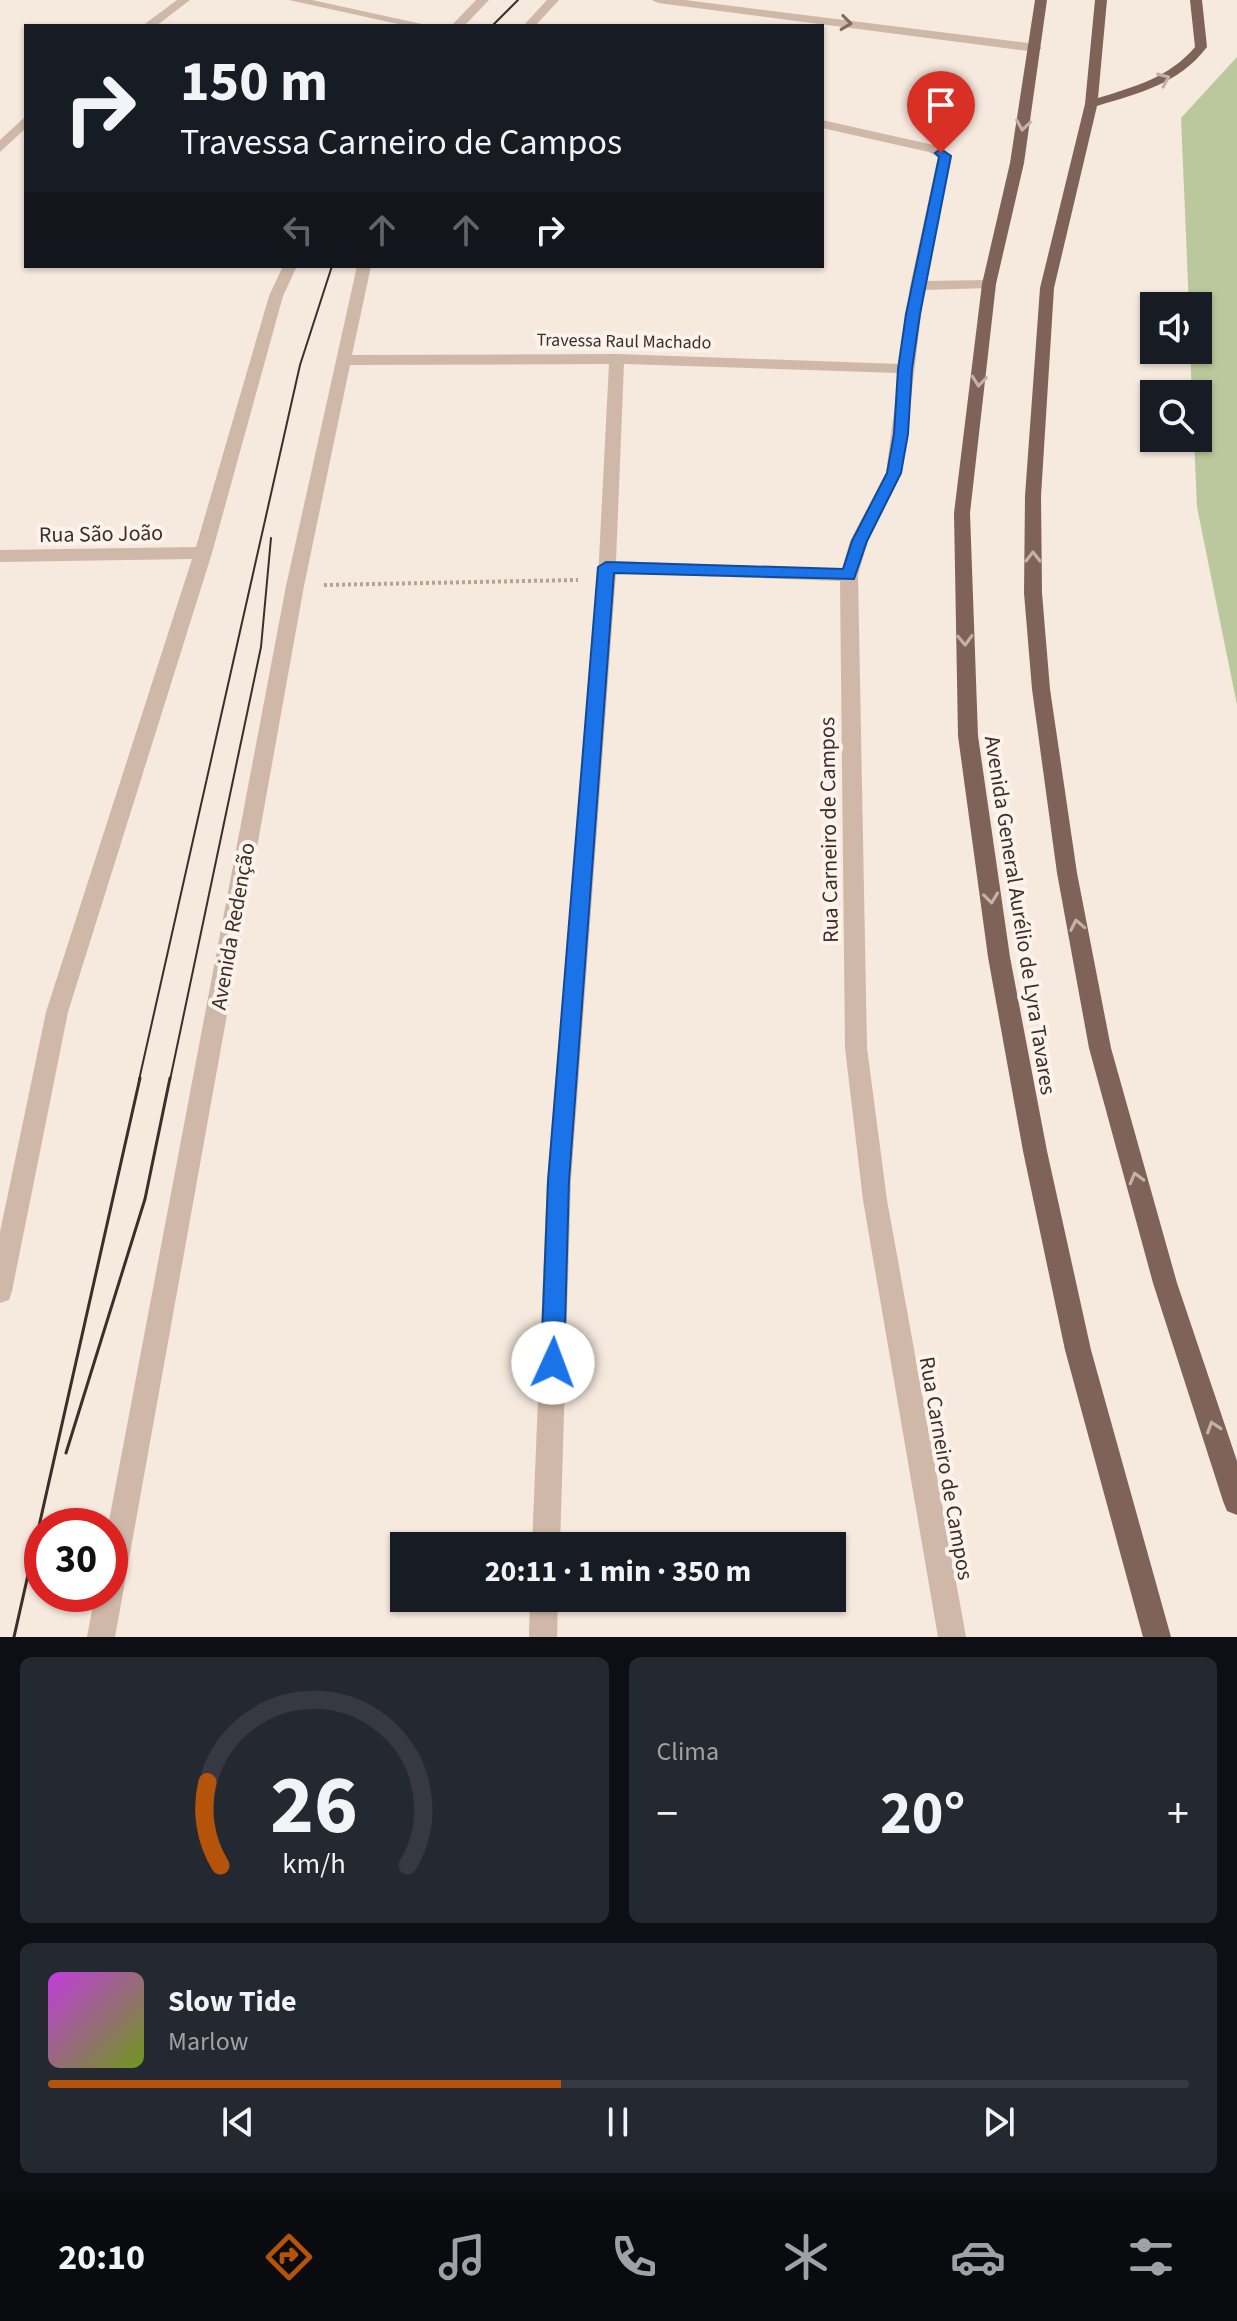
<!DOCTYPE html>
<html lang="pt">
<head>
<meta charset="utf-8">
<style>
  :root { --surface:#171b24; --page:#242831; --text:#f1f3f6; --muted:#9ea1a6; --line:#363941; --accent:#b45309 }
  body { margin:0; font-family:"Source Sans 3",sans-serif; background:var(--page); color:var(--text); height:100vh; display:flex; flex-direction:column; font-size:30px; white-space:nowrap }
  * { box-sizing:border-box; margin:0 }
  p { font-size:26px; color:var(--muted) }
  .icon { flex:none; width:44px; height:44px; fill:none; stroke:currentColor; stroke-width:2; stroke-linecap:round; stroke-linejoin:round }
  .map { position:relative; height:1637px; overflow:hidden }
  .details { display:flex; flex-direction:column; gap:20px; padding:20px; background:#0d0f14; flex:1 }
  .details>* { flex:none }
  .top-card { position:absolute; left:24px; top:24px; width:800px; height:244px; border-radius:0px; box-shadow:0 2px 6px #0004; background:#171b24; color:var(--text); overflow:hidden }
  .tools { position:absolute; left:1140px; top:292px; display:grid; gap:16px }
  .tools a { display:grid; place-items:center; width:72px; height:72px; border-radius:0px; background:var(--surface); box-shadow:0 2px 6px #0004; font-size:40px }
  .speed { position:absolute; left:24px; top:1508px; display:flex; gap:16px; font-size:40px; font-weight:700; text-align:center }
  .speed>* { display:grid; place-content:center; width:104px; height:104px; border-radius:50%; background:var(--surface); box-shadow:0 2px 6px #0004; line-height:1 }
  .speed .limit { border:12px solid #d22; background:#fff; color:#111 }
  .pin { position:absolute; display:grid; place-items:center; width:68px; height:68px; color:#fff; margin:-82px -34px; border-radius:50% 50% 50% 0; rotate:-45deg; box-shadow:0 0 8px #0007 }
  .pin .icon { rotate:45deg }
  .me { position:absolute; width:88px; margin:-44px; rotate:2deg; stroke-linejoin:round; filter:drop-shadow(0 0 6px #0008) }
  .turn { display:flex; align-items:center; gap:28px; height:168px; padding:0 24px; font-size:36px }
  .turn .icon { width:104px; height:104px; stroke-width:2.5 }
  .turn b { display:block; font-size:56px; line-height:68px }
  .lanes { display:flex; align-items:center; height:76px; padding:0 24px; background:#0003; justify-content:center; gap:40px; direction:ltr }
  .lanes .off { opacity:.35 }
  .big { font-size:60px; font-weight:700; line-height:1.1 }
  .details .card { flex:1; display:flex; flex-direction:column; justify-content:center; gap:12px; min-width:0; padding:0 28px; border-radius:12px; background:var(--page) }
  .details .dial { align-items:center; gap:0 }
  .dial svg { height:208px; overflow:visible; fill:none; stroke:var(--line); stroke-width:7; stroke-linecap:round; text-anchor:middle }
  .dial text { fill:var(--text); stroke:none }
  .song { display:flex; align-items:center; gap:24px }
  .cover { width:96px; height:96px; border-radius:12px; background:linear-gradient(135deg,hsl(290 70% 55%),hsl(80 70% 35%)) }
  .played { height:8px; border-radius:4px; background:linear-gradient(90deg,var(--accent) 45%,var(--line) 45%) }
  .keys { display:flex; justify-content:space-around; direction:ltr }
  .heat { display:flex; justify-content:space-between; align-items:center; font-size:44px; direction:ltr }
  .details .tiles { flex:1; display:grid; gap:20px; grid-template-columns:1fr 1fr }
  .card:last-child { grid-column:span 2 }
  .trip { position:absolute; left:390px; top:1532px; width:456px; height:80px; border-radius:0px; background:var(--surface); box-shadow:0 2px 6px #0004; font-weight:700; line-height:80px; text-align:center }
  .dock { display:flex; height:128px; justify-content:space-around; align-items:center; background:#090b0e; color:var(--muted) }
  .dock .icon { width:56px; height:56px }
  .dock .current { color:var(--accent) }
  .dock b { font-size:36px; color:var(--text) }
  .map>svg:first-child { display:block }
  .green { fill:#bbc79c }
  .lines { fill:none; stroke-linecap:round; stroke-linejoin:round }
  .path { stroke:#bca192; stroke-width:4; stroke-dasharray:3 3; stroke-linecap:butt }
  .minor { fill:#d0b8a8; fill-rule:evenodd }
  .major { fill:#7f6358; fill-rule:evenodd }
  .tram-far1 { stroke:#3c2e29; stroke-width:2 }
  .tram { stroke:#3c2e29; stroke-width:3 }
  .oneway { stroke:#7f6c62 }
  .oneway2 { stroke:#c4b2a9 }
  .route { fill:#1a73e8; stroke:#114b97; stroke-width:2 }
  .labels { text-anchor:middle; stroke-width:8; stroke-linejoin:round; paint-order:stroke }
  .far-street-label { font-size:18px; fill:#3c2e29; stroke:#fcf3ec }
  .street-label { font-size:22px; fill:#3c2e29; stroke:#fcf3ec }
</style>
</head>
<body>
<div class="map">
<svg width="1237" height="1637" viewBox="0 0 1237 1637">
  <rect width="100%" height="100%" fill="#f6e9de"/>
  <path class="green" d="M1237,57V705L1197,507L1194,438H1198V394H1192L1190,350H1198V306H1189L1181,118Z"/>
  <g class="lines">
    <path class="path" d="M324,585L578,580"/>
    <g class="minor">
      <path d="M177,0H190L156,26H142Z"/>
      <path d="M289,0H312L431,26H407Z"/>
      <path d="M476,0H489L464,26H451Z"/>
      <path d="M547,0H559L535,26H523Z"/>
      <path d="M652,0H685L1036,44L1042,48L1036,52L658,3Z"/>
      <path d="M26,116V128L0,152V140Z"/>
      <path d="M822,120L938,146L952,156L925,281L989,280L996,284L989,288L924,290L902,473L868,541L858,575L867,1048L887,1200L966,1637H938L863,1200L845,1048L840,581L616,573L571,1181L560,1546H532L547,1181L598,579L609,364L350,365L304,586L115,1637H87L95,1594H110L108,1526L286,586L357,266H371L352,355L617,354L900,364L910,286L938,157L929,152L822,128ZM624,364L899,373L886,473L850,541L842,569L616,561Z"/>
      <path d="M283,266H297L283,296L212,553L68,1012L12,1291L9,1300L0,1303V1232L46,1012L192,559L0,562V550L196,547L269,296Z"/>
      <path d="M530,1598H558L557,1637H529Z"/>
    </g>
    <g class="major">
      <path d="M1035,0H1047L1024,163L996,284L970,513L978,736L1010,957L1047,1151L1091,1350L1171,1637H1143L1065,1350L1023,1151L988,957L958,736L954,513L982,284L1010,163Z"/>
      <path d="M1095,0H1107L1098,98C1134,87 1170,77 1195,47L1190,0H1202L1207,47C1179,84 1139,93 1097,106L1054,288L1041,496L1042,593L1050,689L1077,873L1111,1048L1177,1283L1237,1461V1515L1227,1511L1223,1501L1153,1283L1089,1048L1057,873L1032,689L1024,593L1025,496L1040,288L1085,104Z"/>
    </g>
    <g class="tram-far1">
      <path d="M492,26L518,0"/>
      <path d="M139,1080L300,365L332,266"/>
      <path d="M170,1080L261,647L271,538"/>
    </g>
    <g class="tram">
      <path d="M66,1453L145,1199L170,1078"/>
      <path d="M14,1637L140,1078"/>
    </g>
  </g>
  <defs><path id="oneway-chevron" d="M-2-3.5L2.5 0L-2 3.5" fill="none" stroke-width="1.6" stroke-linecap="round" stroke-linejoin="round" transform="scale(2)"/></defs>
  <use class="oneway" href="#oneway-chevron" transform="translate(846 23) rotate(7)"/>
  <g class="oneway2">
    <use href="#oneway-chevron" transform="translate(1164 79) rotate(-23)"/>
    <use href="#oneway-chevron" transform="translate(1023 125) rotate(99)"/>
    <use href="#oneway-chevron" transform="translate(979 381) rotate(96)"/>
    <use href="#oneway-chevron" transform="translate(1033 557) rotate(-90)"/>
    <use href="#oneway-chevron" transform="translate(965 640) rotate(88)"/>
    <use href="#oneway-chevron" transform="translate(991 898) rotate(83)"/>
    <use href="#oneway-chevron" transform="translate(1077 925) rotate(-101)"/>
    <use href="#oneway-chevron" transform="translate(1136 1178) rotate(-105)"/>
    <use href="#oneway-chevron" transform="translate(1213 1427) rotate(-108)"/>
  </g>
  <path class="route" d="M941,149L951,156L920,314L912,369L908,434L901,473L867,541L854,579L614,573L569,1181L564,1363L561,1372L553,1375L544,1372L541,1363L548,1181L598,567L606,562L843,569L852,541L887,473L894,434L898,369L906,314L939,157L935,153Z"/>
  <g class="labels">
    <g class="far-street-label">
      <text transform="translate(624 341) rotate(1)" y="6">Travessa Raul Machado</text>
    </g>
    <g class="street-label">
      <text transform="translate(101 533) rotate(-1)" y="8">Rua São João</text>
      <text transform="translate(828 830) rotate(-91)" y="8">Rua Carneiro de Campos</text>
      <text transform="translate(1021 915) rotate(81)" y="8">Avenida General Aurélio de Lyra Tavares</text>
      <text transform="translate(232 926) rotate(-80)" y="8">Avenida Redenção</text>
      <text transform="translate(947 1468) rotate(80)" y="8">Rua Carneiro de Campos</text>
    </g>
  </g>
</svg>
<div class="tools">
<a><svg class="icon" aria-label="sound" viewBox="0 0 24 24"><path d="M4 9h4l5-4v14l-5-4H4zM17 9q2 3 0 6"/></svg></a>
<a><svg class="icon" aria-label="search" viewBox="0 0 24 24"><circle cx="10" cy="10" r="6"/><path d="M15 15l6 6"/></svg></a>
</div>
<div class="speed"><div class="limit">30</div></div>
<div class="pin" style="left:941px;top:153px;background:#d93025"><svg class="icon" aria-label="arrive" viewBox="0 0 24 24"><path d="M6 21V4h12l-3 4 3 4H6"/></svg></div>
<svg class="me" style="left:553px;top:1363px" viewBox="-20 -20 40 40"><circle r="19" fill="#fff"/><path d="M0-13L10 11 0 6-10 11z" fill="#1a73e8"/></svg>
<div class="trip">20:11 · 1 min · 350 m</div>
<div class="top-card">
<div class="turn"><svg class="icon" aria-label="right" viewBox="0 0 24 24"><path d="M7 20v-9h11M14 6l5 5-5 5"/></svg><div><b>150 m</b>Travessa Carneiro de Campos</div></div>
<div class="lanes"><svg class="icon off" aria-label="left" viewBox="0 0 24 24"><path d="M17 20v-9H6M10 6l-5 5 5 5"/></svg><svg class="icon off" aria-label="ahead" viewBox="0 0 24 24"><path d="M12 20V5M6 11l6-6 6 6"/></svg><svg class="icon off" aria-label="ahead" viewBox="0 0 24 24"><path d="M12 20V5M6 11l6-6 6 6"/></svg><svg class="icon" aria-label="right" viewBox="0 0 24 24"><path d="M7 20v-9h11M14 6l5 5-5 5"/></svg></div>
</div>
</div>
<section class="details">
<div class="tiles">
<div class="card dial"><svg viewBox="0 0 100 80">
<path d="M14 69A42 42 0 1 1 86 69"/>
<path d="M14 69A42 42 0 0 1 9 37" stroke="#b45309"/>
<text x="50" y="56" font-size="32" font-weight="700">26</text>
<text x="50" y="72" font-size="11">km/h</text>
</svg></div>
<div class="card"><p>Clima</p>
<div class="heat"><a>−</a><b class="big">20°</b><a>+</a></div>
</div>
<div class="card">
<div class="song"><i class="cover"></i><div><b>Slow Tide</b><p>Marlow</p></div></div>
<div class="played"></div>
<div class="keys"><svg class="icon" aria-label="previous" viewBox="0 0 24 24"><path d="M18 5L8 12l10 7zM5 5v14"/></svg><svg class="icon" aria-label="pause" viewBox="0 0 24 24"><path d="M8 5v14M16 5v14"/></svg><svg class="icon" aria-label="next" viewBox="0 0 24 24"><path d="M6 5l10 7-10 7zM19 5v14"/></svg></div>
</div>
</div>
</section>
<nav class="dock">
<b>20:10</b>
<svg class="icon current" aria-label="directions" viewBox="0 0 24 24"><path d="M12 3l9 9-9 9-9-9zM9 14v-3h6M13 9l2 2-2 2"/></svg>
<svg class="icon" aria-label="music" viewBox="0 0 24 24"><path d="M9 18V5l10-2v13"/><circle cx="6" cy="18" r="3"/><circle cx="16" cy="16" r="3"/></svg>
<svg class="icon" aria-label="phone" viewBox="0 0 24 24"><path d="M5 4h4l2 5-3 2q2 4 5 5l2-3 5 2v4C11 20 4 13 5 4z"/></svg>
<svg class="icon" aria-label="climate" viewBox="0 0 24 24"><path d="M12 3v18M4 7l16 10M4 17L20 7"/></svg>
<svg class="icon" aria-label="car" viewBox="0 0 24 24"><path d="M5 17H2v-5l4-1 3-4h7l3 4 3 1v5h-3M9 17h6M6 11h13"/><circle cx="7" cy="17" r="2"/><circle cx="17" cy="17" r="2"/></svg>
<svg class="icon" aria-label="filters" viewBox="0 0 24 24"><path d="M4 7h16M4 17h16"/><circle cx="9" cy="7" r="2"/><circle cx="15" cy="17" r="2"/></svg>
</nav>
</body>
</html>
